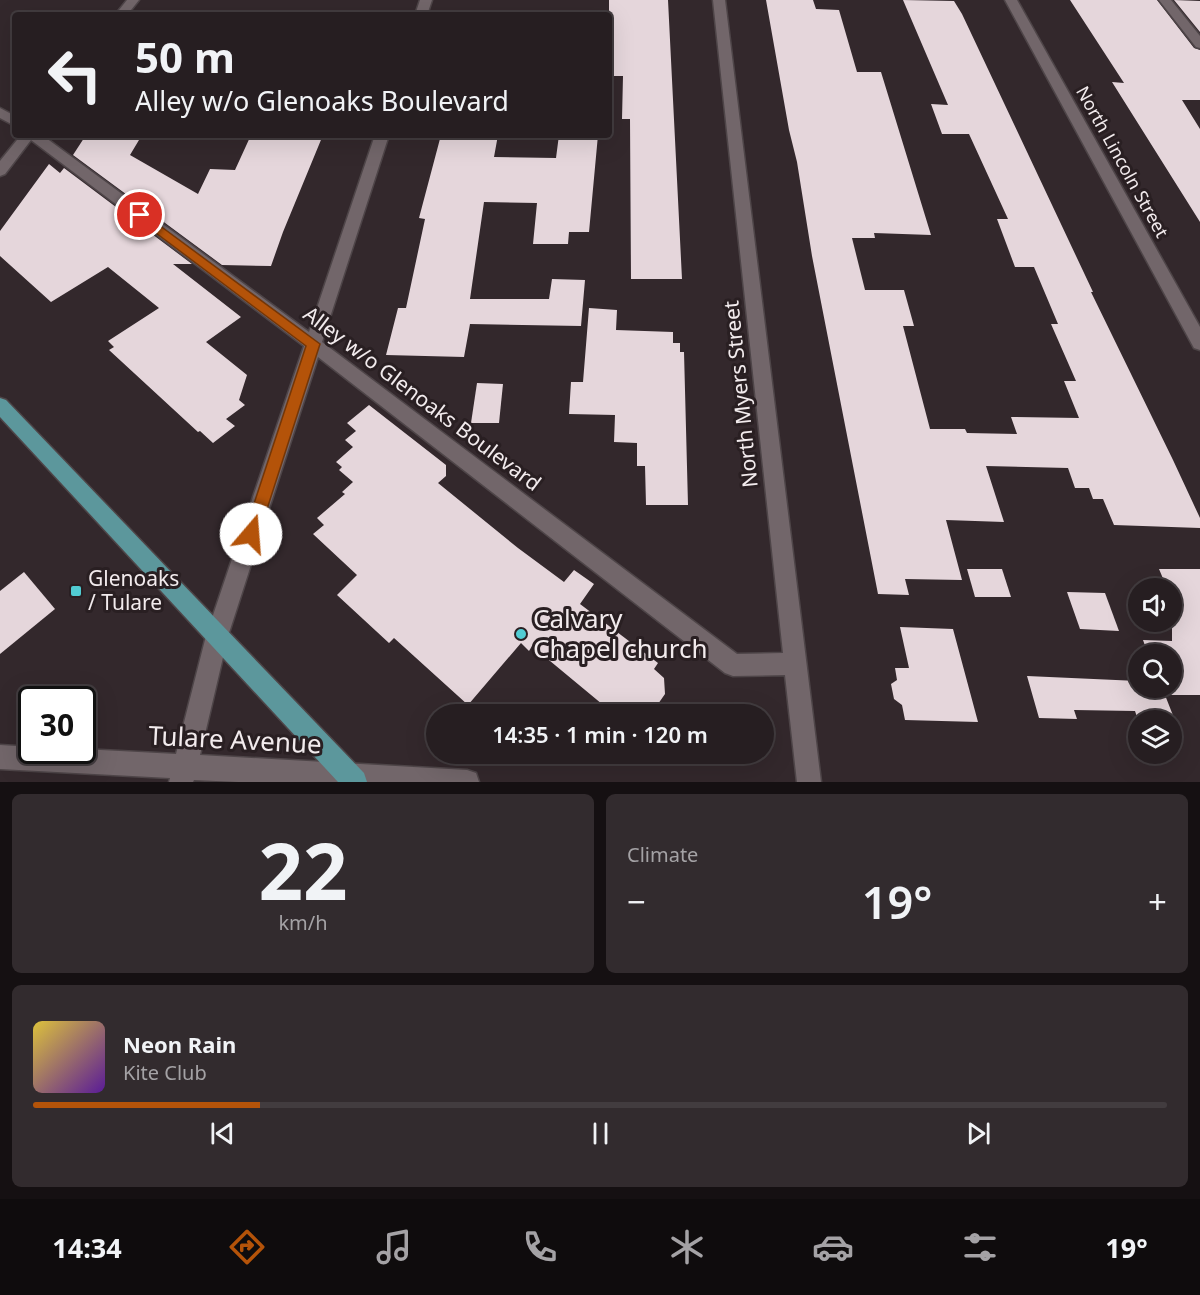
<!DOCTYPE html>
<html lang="en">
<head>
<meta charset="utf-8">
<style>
  :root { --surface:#261e21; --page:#322b2e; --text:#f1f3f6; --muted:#a4a2a5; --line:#423c3f; --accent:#b45309 }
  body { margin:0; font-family:"Noto Sans",sans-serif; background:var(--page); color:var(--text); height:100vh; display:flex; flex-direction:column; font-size:22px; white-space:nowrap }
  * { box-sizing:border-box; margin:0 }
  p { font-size:20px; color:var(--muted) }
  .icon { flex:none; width:33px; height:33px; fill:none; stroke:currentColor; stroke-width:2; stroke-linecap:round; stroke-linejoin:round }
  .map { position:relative; height:782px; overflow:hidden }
  .panel { display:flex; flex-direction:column; gap:12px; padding:12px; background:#151012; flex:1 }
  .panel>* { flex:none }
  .banner { position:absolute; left:12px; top:12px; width:600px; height:126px; border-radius:6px; box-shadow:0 6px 24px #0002,0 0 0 2px var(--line); background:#261e21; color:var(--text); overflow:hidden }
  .fabs { position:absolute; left:1128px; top:578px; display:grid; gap:12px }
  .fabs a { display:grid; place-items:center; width:54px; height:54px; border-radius:50%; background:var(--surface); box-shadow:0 6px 24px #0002,0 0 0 2px var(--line); font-size:30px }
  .speed { position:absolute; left:18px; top:686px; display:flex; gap:12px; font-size:30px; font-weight:700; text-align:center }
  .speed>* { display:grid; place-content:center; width:78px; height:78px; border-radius:50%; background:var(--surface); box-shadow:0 6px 24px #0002,0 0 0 2px var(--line); line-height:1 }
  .speed .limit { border:3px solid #111; border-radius:9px; background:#fff; color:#111 }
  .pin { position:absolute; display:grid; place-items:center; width:51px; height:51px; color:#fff; margin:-26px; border:3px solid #fff; border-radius:50%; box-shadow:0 2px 6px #0007 }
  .me { position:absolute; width:66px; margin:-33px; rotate:18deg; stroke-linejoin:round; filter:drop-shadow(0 0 4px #0008) }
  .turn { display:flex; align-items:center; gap:21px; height:126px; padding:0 24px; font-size:27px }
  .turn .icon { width:78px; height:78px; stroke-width:2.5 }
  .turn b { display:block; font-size:42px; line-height:51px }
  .big { font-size:45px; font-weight:600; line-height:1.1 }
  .panel .widget { flex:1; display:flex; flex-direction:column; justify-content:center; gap:9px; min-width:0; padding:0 21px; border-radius:9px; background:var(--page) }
  .panel .dial { align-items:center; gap:0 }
  .dial b { font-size:78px; line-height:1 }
  .song { display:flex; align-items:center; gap:18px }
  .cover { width:72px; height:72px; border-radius:9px; background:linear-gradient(135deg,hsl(50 70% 55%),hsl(270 70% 35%)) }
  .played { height:6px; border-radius:3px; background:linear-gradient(90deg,var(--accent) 20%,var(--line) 20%) }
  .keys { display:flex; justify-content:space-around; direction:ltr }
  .heat { display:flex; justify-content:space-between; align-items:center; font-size:33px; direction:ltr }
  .panel .tiles { flex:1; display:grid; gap:12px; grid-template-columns:1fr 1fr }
  .widget:last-child { grid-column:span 2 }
  .trip { position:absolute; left:426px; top:704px; width:348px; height:60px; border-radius:30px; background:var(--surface); box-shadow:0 6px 24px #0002,0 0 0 2px var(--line); font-weight:600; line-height:60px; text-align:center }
  .dock { display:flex; height:96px; justify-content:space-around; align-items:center; background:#0f0c0d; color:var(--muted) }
  .dock .icon { width:42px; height:42px }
  .dock .current { color:var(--accent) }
  .dock b { font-size:27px; color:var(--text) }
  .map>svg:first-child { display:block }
  .building { fill:#e5d6db }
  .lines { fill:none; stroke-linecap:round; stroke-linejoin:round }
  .minor-casing { stroke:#4e4548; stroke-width:3 }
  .major-casing { stroke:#4e4548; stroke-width:3 }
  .minor { fill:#72666a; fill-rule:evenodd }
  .major { fill:#5c979c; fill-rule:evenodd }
  .route { fill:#b45309; stroke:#753606; stroke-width:1.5 }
  .poi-dot { fill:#51ccd3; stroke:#291f22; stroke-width:2 }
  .labels { text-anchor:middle; stroke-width:6; stroke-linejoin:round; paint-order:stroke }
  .far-street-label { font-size:18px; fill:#f2ebed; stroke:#291f22 }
  .street-label { font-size:21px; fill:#f2ebed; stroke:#291f22 }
  .poi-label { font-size:21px; fill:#f2ebed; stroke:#291f22; text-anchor:start }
  .near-poi-label { font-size:26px; fill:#f2ebed; stroke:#291f22; text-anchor:start }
  .near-street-label { font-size:26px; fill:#f2ebed; stroke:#291f22 }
</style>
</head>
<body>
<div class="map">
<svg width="1200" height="782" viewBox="0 0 1200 782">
  <rect width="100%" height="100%" fill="#33282c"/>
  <g class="building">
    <path d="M609,0H668L682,279H631L630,119H622L623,76H609Z"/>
    <path d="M766,0H813L816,9L839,10L857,72H881L931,235L874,233L875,238H852L865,290H904L914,326H903L930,429H965L967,433L1017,434L1011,417L1079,418L1064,381H1076L1051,324H1058L1034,267H1015L997,219H1008L969,134H942L931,104L948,105L903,0L954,1L962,14L1093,292H1091L1173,460L1200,518V528L1114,525L1103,499H1093L1089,488H1075L1068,468L986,466L1004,522L946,520L962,580L905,579L909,595L878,594L812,256L797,162L789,130Z"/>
    <path d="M1070,0H1157L1194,48L1200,50V100H1182L1200,129V222L1112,82L1124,83Z"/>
    <path d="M1174,0L1200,1V32Z"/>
    <path d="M86,135H131L128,140H139L130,155L198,194L210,169L235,170L251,135H323L283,232L271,266L222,265L73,155Z"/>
    <path d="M441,135H498L494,157L556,158L559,135H598L589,232H569L568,244H533L537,203L484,202L470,299H549L552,279L585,280L581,326L470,324L464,357L386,355L398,308H406L425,219L419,218Z"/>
    <path d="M49,164L60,173L64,168L192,264H173L241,317L206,342L247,375L239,400L245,405L226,419L235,426L213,443L200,431L198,432L109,350L114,347L108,341L159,308L108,267L51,302L0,256V231Z"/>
    <path d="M589,308L617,310L616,330L673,332V343H680V352H684L688,505H646L645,466H637V443L614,442L615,415L569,414L571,382H583Z"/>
    <path d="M477,383L503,384L499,423H471Z"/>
    <path d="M369,405L446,465V476L438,483L518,548L564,582L574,570L594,584L580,604L658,663L654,669L664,678L665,694L651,714H614L532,646L529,651L521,643L468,705L394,638L389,643L337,595L357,575L313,534L324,525L317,518L345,494L342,492L353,482L339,470L342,467L336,462L353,447L345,440L356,431L347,423Z"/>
    <path d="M967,569H1002L1011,597H975Z"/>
    <path d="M1159,569H1200V695H1165L1174,718L1137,717L1135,711L1074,710L1077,719L1039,718L1027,676L1138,681V687H1172V654H1148L1143,640L1172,641V588H1167Z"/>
    <path d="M24,572L55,609L0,654V591Z"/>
    <path d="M1067,592L1105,593L1119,631L1080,629Z"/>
    <path d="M900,627L953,629L978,722L905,720L902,705L894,699L891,684L897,680L895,668H909Z"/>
  </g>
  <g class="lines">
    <g class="minor-casing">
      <g id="minor">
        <path d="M127,0H139L127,15H115Z"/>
        <path d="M420,0H432L427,15H415Z"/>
        <path d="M713,0H725L821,782H797L785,675L733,676L725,673L318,357L228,636L200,755L467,770L476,773L479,782H238L194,780L193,782H169L170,778L0,769V745L32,747V750L82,749L176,754L206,636L304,346L31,140L5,174L0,176V161L21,135H42L309,332L375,135H389L322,342L737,654L783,653Z"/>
        <path d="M1005,0H1017L1200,327V350L1194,348Z"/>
        <path d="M1159,0H1171L1200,36V48L1196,47Z"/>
        <path d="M0,108L15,116V126L0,118Z"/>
      </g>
    </g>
    <g class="major-casing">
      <path id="major" d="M0,398L6,400L364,773L367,782H338L0,417Z"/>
    </g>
    <use href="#minor" class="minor"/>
    <use href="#major" class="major"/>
  </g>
  <path class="route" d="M140,211L320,344L259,534L257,539L251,541L246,539L244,534L306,346L136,218L135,215Z"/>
  <g class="poi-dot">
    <rect x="70" y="585" width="12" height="12" rx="3"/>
    <circle cx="521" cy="634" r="6"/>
  </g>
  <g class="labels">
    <g class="far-street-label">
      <text transform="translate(1122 162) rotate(61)" y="6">North Lincoln Street</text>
    </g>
    <g class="street-label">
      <text transform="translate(741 394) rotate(-96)" y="7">North Myers Street</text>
      <text transform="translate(422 399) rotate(37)" y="7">Alley w/o Glenoaks Boulevard</text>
    </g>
    <g class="poi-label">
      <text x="88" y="586">Glenoaks<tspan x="88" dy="24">/ Tulare</tspan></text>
    </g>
    <g class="near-poi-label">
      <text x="533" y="628">Calvary<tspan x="533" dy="30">Chapel church</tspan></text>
    </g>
    <g class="near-street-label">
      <text transform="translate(235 740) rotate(3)" y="9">Tulare Avenue</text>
    </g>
  </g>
</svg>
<div class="fabs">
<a><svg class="icon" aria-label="sound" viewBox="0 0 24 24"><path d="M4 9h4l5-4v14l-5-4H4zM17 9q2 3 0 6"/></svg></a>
<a><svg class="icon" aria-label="search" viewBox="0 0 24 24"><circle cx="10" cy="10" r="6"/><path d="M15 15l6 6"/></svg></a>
<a><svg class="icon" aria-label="layers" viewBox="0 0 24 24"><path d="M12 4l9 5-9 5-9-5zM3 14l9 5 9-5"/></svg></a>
</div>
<div class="speed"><div class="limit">30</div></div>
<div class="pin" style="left:140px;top:215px;background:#d93025"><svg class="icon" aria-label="arrive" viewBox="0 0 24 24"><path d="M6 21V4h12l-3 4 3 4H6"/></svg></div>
<svg class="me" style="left:251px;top:534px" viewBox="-20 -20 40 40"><circle r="19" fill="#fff"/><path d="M0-13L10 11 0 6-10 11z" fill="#b45309"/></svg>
<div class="trip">14:35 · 1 min · 120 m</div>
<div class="banner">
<div class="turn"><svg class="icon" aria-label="left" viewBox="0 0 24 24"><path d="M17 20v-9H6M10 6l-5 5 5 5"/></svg><div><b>50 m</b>Alley w/o Glenoaks Boulevard</div></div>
</div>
</div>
<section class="panel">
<div class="tiles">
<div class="widget dial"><b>22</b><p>km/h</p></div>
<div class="widget"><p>Climate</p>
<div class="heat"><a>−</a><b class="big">19°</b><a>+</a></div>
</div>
<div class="widget">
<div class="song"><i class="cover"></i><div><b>Neon Rain</b><p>Kite Club</p></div></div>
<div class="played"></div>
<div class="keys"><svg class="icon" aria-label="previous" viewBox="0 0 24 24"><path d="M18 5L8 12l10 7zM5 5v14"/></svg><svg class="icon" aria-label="pause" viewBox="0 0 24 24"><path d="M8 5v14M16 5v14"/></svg><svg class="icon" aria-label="next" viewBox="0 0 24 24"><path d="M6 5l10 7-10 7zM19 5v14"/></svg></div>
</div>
</div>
</section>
<nav class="dock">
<b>14:34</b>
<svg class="icon current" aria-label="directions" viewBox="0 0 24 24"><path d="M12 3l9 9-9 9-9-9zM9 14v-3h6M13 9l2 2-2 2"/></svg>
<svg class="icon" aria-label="music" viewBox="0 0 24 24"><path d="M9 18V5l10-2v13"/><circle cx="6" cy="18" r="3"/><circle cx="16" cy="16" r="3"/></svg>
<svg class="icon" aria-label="phone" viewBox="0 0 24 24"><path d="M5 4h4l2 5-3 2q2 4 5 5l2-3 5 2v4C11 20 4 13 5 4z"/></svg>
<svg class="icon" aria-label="climate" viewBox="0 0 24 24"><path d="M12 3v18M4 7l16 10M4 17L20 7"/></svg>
<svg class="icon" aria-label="car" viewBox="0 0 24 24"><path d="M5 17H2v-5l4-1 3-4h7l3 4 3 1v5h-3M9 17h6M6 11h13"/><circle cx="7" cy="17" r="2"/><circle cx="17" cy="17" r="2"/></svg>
<svg class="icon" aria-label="filters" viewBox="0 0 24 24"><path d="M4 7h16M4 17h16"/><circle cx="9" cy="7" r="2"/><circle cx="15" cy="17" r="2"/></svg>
<b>19°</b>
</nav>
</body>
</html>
